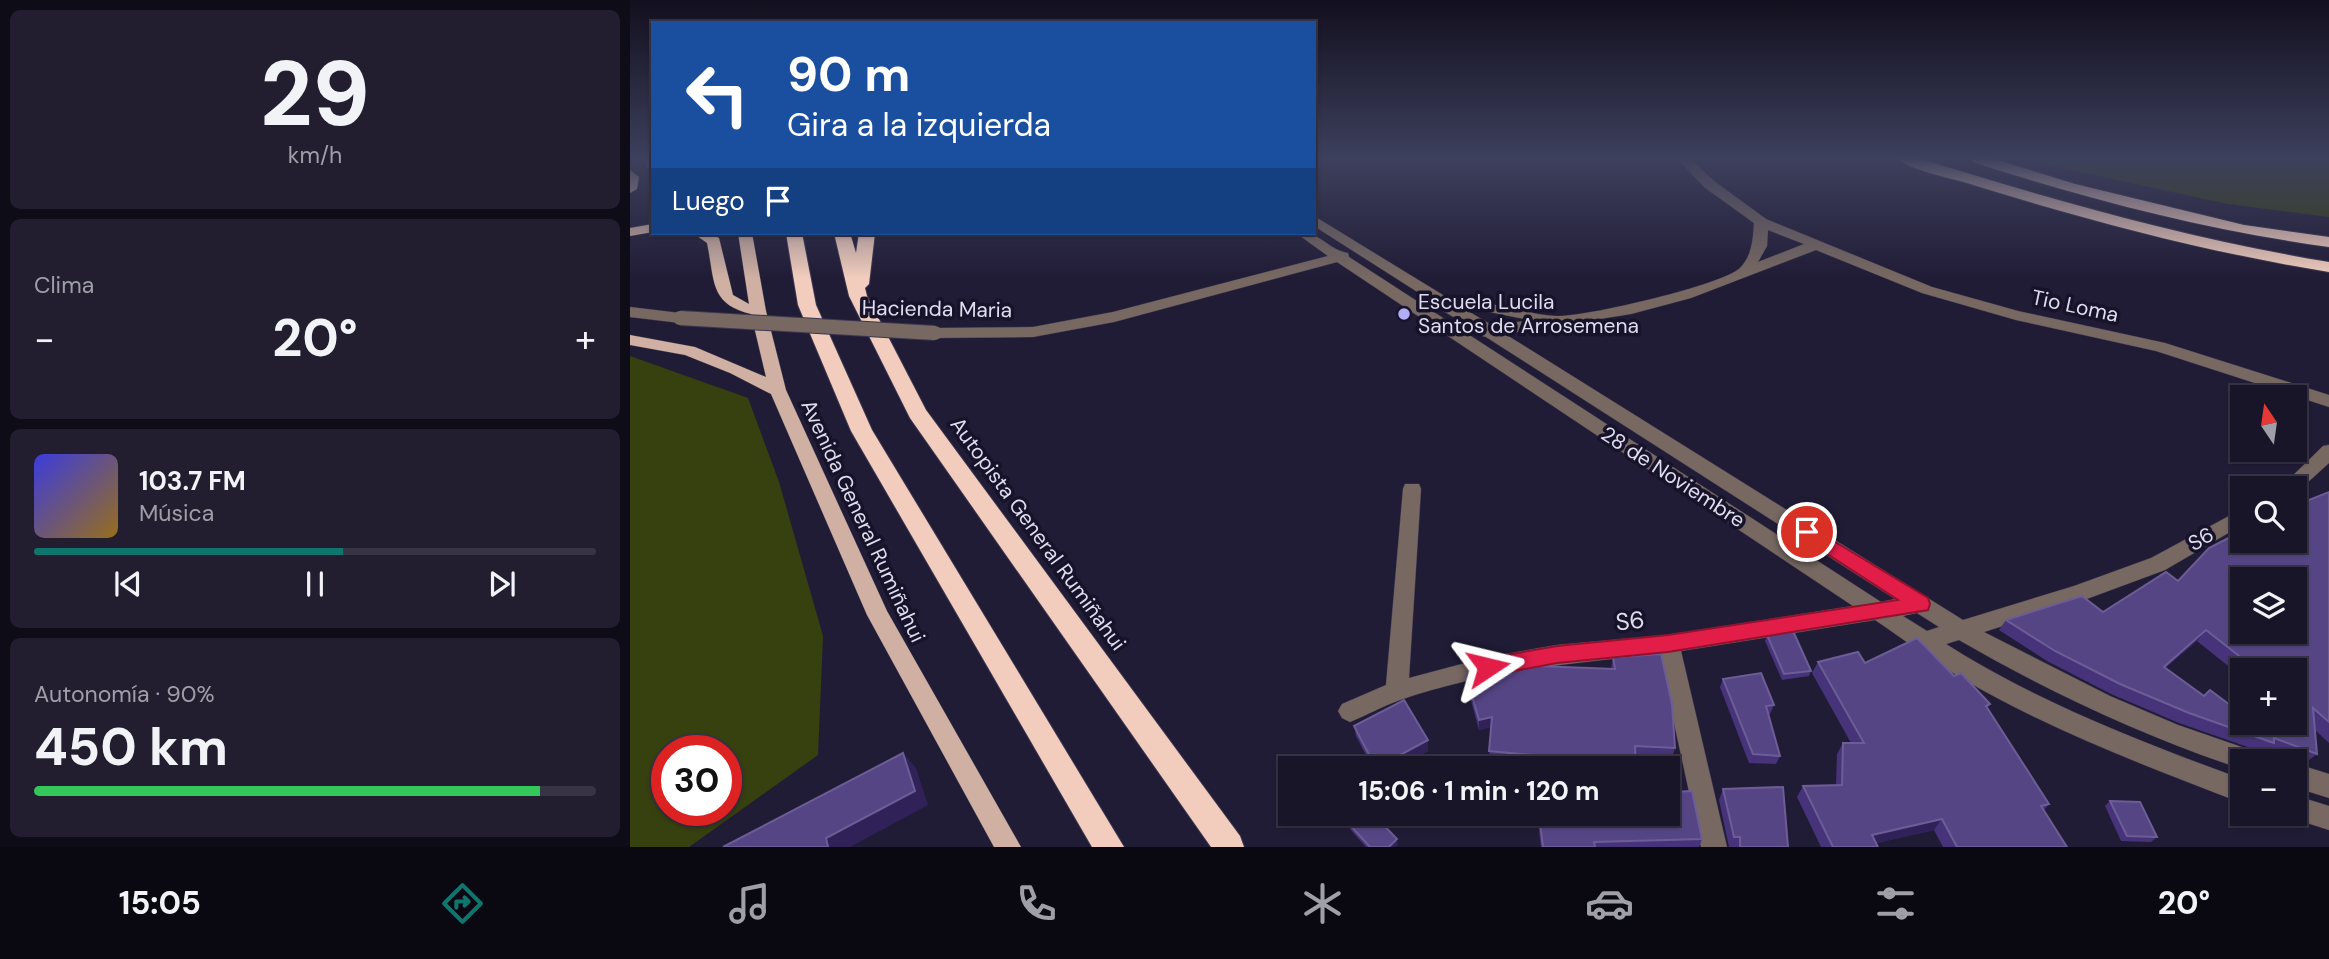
<!DOCTYPE html>
<html lang="es">
<head>
<meta charset="utf-8">
<style>
  :root { --surface:#191528; --page:#221e30; --text:#f1f3f6; --muted:#9f9fa8; --line:#373445; --accent:#0f766e }
  body { margin:0; font-family:"DM Sans",sans-serif; background:var(--page); color:var(--text); height:100vh; display:flex; flex-direction:column; font-size:26px; white-space:nowrap }
  * { box-sizing:border-box; margin:0 }
  p { font-size:23px; color:var(--muted) }
  .icon { flex:none; width:38px; height:38px; fill:none; stroke:currentColor; stroke-width:2; stroke-linecap:round; stroke-linejoin:round }
  .map { position:relative; flex:1; overflow:hidden }
  .side { display:flex; flex-direction:column; gap:10px; padding:10px; background:#0e0c16; width:630px }
  .side>* { flex:none }
  .hud { position:absolute; left:21px; top:21px; width:665px; height:214px; border-radius:0px; box-shadow:0 2px 5px #0004,0 0 0 2px var(--line); background:#1a4fa0; color:#fff; overflow:hidden }
  .needle { width:46px; rotate:347deg }
  .tools { position:absolute; left:1600px; top:385px; display:grid; gap:14px }
  .tools a { display:grid; place-items:center; width:77px; height:77px; border-radius:0px; background:var(--surface); box-shadow:0 2px 5px #0004,0 0 0 2px var(--line); font-size:35px }
  .speed { position:absolute; left:21px; top:735px; display:flex; gap:14px; font-size:35px; font-weight:700; text-align:center }
  .speed>* { display:grid; place-content:center; width:91px; height:91px; border-radius:50%; background:var(--surface); box-shadow:0 2px 5px #0004,0 0 0 2px var(--line); line-height:1 }
  .speed .limit { border:10px solid #d22; background:#fff; color:#111 }
  .pin { position:absolute; display:grid; place-items:center; width:60px; height:60px; color:#fff; margin:-30px; border:4px solid #fff; border-radius:50%; box-shadow:0 2px 7px #0007 }
  .me { position:absolute; width:77px; margin:-38px; rotate:80deg; stroke-linejoin:round; filter:drop-shadow(0 0 5px #0008) }
  .turn { display:flex; align-items:center; gap:24px; height:147px; padding:0 21px; font-size:32px }
  .turn .icon { width:91px; height:91px; stroke-width:2.5 }
  .turn b { display:block; font-size:49px; line-height:60px }
  .then { display:flex; align-items:center; height:66px; padding:0 21px; background:#0003; gap:14px; font-size:26px }
  .big { font-size:52px; font-weight:700; line-height:1.1 }
  .side .widget { flex:1; display:flex; flex-direction:column; justify-content:center; gap:10px; min-width:0; padding:0 24px; border-radius:10px; background:var(--page) }
  .side .dial { align-items:center; gap:0 }
  .dial b { font-size:91px; line-height:1 }
  .song { display:flex; align-items:center; gap:21px }
  .cover { width:84px; height:84px; border-radius:10px; background:linear-gradient(135deg,hsl(240 70% 55%),hsl(40 70% 35%)) }
  .played { height:7px; border-radius:4px; background:linear-gradient(90deg,var(--accent) 55%,var(--line) 55%) }
  .keys { display:flex; justify-content:space-around; direction:ltr }
  .heat { display:flex; justify-content:space-between; align-items:center; font-size:38px; direction:ltr }
  .charge { height:10px; border-radius:5px; background:linear-gradient(90deg,#34c759 90%,var(--line) 0) }
  .trip { position:absolute; left:648px; top:756px; width:402px; height:70px; border-radius:0px; background:var(--surface); box-shadow:0 2px 5px #0004,0 0 0 2px var(--line); font-weight:700; line-height:70px; text-align:center }
  .tabs { display:flex; height:112px; justify-content:space-around; align-items:center; background:#0a0810; color:var(--muted) }
  .tabs .icon { width:49px; height:49px }
  .tabs .selected { color:var(--accent) }
  .tabs b { font-size:32px; color:var(--text) }
  main { display:flex; flex:1; min-height:0 }
  .map>svg:first-child { display:block }
  .green { fill:#37400f; fill-rule:evenodd }
  .lines { fill:none; stroke-linecap:round; stroke-linejoin:round }
  .minor-casing { stroke:#3c3750; stroke-width:1 }
  .major-casing { stroke:#3c3750; stroke-width:1 }
  .highway-casing { stroke:#3c3750; stroke-width:2 }
  .minor { fill:#776862; fill-rule:evenodd }
  .major { fill:#cfb0a3; fill-rule:evenodd }
  .highway { fill:#f2cdbd; fill-rule:evenodd }
  .minor-bridge-casing { stroke:#3c3750; stroke-width:16; stroke-linecap:butt }
  .minor-bridge { stroke:#776862; stroke-width:14 }
  .wall { fill:#463379; fill-rule:evenodd }
  .shaded-wall { fill:#302259 }
  .building { fill:#564585; stroke:#6c5d96; stroke-width:2; fill-rule:evenodd }
  .route { fill:#e11d48; stroke:#92132f; stroke-width:2 }
  .poi-dot { fill:#b3adf9; stroke:#17132b; stroke-width:2.5 }
  .labels { text-anchor:middle; stroke-width:7; stroke-linejoin:round; paint-order:stroke }
  .poi-label { font-size:21px; fill:#dfddee; stroke:#17132b; text-anchor:start }
  .street-label { font-size:21px; fill:#dfddee; stroke:#17132b }
  .near-street-label { font-size:24px; fill:#dfddee; stroke:#17132b }
</style>
</head>
<body>
<main>
<section class="side">
<div class="widget dial"><b>29</b><p>km/h</p></div>
<div class="widget"><p>Clima</p>
<div class="heat"><a>−</a><b class="big">20°</b><a>+</a></div>
</div>
<div class="widget">
<div class="song"><i class="cover"></i><div><b>103.7 FM</b><p>Música</p></div></div>
<div class="played"></div>
<div class="keys"><svg class="icon" aria-label="previous" viewBox="0 0 24 24"><path d="M18 5L8 12l10 7zM5 5v14"/></svg><svg class="icon" aria-label="pause" viewBox="0 0 24 24"><path d="M8 5v14M16 5v14"/></svg><svg class="icon" aria-label="next" viewBox="0 0 24 24"><path d="M6 5l10 7-10 7zM19 5v14"/></svg></div>
</div>
<div class="widget"><p>Autonomía · 90%</p><b class="big">450 km</b><div class="charge"></div></div>
</section>
<div class="map">
<svg width="1699" height="847" viewBox="0 0 1699 847">
  <rect width="100%" height="100%" fill="#211c36"/>
  <g class="green">
    <path d="M1403,159H1699V217L1598,204L1422,166Z"/>
    <path d="M0,356L118,398L149,482L193,636L188,755L59,847H0ZM37,751H96V810H37Z"/>
  </g>
  <g class="lines">
    <g class="minor-casing">
      <g id="minor">
        <path d="M1048,159H1061L1084,181L1136,219L1302,287L1388,311L1535,343L1699,395V407L1526,351L1386,320L1292,293L1186,250L1061,298L1001,314L875,334L1333,620L1444,586L1521,558L1612,509V525L1535,570L1454,600L1354,632L1480,696L1548,725L1629,753L1633,761H1612V769C1513,736 1419,692 1329,640L1316,644C1407,702 1511,742 1612,779V803C1518,767 1420,730 1333,679C1302,661 1275,640 1245,620L1051,651L1097,847H1071L1029,654C942,663 853,671 770,700C753,706 737,715 720,722L712,718L708,711L712,704L756,685L773,489L775,484H789L791,489L779,678L858,657L927,645L1038,635L1223,606L707,262L484,322L403,337L305,338L297,333L305,328L403,327L483,312L698,256L666,233C693,232 696,249 718,253L719,257L1251,602L1265,599L856,337L849,335L848,331L813,311L811,307L684,226V216L826,303C864,299 890,314 925,316C952,318 1093,285 1110,268C1122,256 1123,239 1124,223L1074,187ZM1138,230L1174,244L1128,262L1137,246ZM849,310L900,320L863,326L838,311ZM1287,613L1309,627L1297,631L1273,616Z"/>
        <path d="M0,307L50,313L58,318L50,323L0,317Z"/>
        <path d="M1699,445V463L1666,493L1664,488H1650L1693,446Z"/>
        <path d="M1664,763L1699,774V798L1664,787Z"/>
        <path d="M1664,795L1699,806V830L1655,816L1664,814Z"/>
      </g>
    </g>
    <g class="major-casing">
      <g id="major">
        <path d="M0,170L9,177L7,189L0,193Z"/>
        <path d="M23,224V232L0,236V228Z"/>
        <path d="M63,233H80L89,238L103,295L119,304L108,233H122L136,311L156,390L257,611L391,847H364L237,615L141,394L100,373L55,355L0,345V335L65,347L136,377L121,314C79,304 85,280 77,243Z"/>
      </g>
    </g>
    <g class="highway-casing">
      <g id="highway">
        <path d="M1268,159H1291C1426,201 1560,239 1699,262V272C1576,252 1456,220 1337,183C1320,178 1280,170 1268,159Z"/>
        <path d="M1341,159H1364L1445,184L1614,225L1699,237V247C1577,230 1460,200 1343,162Z"/>
        <path d="M156,233H172L186,305L242,430L494,847H462L221,431L168,305Z"/>
        <path d="M204,233H220L226,253L229,233H245L239,284L235,288L237,296L296,410L610,836L614,847H581L280,418L219,296Z"/>
      </g>
    </g>
    <use href="#minor" class="minor"/>
    <use href="#major" class="major"/>
    <use href="#highway" class="highway"/>
    <g class="minor-bridge-casing">
      <path id="minor-bridge" d="M50,318L305,333"/>
    </g>
    <use href="#minor-bridge" class="minor-bridge"/>
  </g>
  <g class="wall">
    <path d="M1699,492V743L1685,730L1687,754L1675,763L1637,749L1632,752L1549,723L1481,694L1417,661L1369,630L1376,620L1473,612L1548,581ZM1567,641L1612,677V670H1664L1612,723L1535,668Z"/>
    <path d="M1137,635L1181,671L1179,676L1152,680L1135,641Z"/>
    <path d="M983,657L1045,748L1042,758L1005,756L1006,768H902L901,765L859,761L861,727L849,730L837,686L836,675L981,669Z"/>
    <path d="M1188,662L1235,663L1324,676L1360,704L1357,708L1419,804L1414,810L1437,847H1313L1304,830L1246,843L1248,847H1191L1167,797L1173,786L1206,785L1207,754L1213,743H1221L1182,673Z"/>
    <path d="M1093,679L1144,705L1140,714H1138L1150,756L1146,764L1119,763L1090,687Z"/>
    <path d="M724,726L798,751L766,768H743L726,736Z"/>
    <path d="M1093,789L1158,847H1099L1089,800Z"/>
    <path d="M1480,801L1527,837L1521,842L1491,841L1475,806Z"/>
    <path d="M907,814H1038L1072,839L1069,847H911Z"/>
    <path d="M719,824L768,844L765,847H736L720,829Z"/>
  </g>
  <g class="shaded-wall">
    <path d="M23,166V175L18,167Z"/>
    <path d="M1576,630L1567,641L1524,678L1534,667Z"/>
    <path d="M862,717V727L849,730V720Z"/>
    <path d="M798,740V751L766,768H746Z"/>
    <path d="M273,753L286,768L298,805L220,847H198L196,838Z"/>
    <path d="M1312,819L1304,830L1235,846L1242,835Z"/>
    <path d="M767,839L768,844L765,847H759Z"/>
  </g>
  <g class="building">
    <path d="M15,159H23V166L18,167Z"/>
    <path d="M1699,492V722L1683,708L1687,754L1644,738V743L1559,713L1490,684L1425,651L1376,620L1452,596L1473,612L1536,572L1548,581L1579,548L1612,531V541H1664V506ZM1612,579H1664V632H1612ZM1576,630L1627,670H1664V723H1612V714L1580,690L1574,696L1534,667Z"/>
    <path d="M1163,631L1181,671L1154,674L1137,635Z"/>
    <path d="M1287,638L1324,676L1331,673L1360,704L1356,706L1419,804L1411,806L1437,847H1327L1312,819L1242,835L1248,847H1203L1173,786L1212,785L1213,743H1234L1188,662L1228,652L1235,663Z"/>
    <path d="M1031,654L1042,704L1045,748L1005,746L1006,768H904L902,755L859,751L862,717L849,720L836,675L882,665L985,669L983,657Z"/>
    <path d="M1131,673L1144,705L1136,706L1150,756L1123,754L1093,679Z"/>
    <path d="M774,700L798,740L746,768L724,726Z"/>
    <path d="M273,753L285,791L196,838L198,847H93Z"/>
    <path d="M1153,787L1158,847H1110V837H1104L1093,789Z"/>
    <path d="M1062,791L1072,839L964,842L965,847H913L909,814H1038V792Z"/>
    <path d="M1480,801L1510,802L1527,837L1497,836Z"/>
    <path d="M730,814H743L767,839L759,847H740L719,824Z"/>
  </g>
  <linearGradient id="sky" x2="0" y2="1"><stop stop-color="#120f1e"/><stop offset="0.57" stop-color="#3d405d"/><stop offset="1" stop-color="#3d405d" stop-opacity="0"/></linearGradient>
  <rect width="1699" height="278" fill="url(#sky)"/>
  <path class="route" d="M1177,525L1298,598L1300,604L1298,610L1038,652L927,663L858,676L851,673L848,667L851,661L858,658L927,646L1038,635L1268,600L1171,537L1168,532L1171,527Z"/>
  <circle class="poi-dot" cx="774" cy="314" r="7"/>
  <g class="labels">
    <g class="poi-label">
      <text x="788" y="309">Escuela Lucila<tspan x="788" dy="24">Santos de Arrosemena</tspan></text>
    </g>
    <g class="street-label">
      <text transform="translate(1445 306) rotate(12)" y="7">Tio Loma</text>
      <text transform="translate(307 309) rotate(1)" y="7">Hacienda Maria</text>
      <text transform="translate(1043 477) rotate(33)" y="7">28 de Noviembre</text>
      <text transform="translate(233 521) rotate(65)" y="7">Avenida General Rumiñahui</text>
      <text transform="translate(408 534) rotate(54)" y="7">Autopista General Rumiñahui</text>
      <text transform="translate(1571 539) rotate(-30)" y="7">S6</text>
    </g>
    <g class="near-street-label">
      <text transform="translate(1000 621) rotate(-6)" y="8">S6</text>
    </g>
  </g>
</svg>
<div class="tools">
<a><svg class="needle" viewBox="-14 -14 28 28"><path d="M0-13l5 13h-10z" fill="#e53935"/><path d="M0 13l5-13h-10z" fill="#9f9fa8"/></svg></a>
<a><svg class="icon" aria-label="search" viewBox="0 0 24 24"><circle cx="10" cy="10" r="6"/><path d="M15 15l6 6"/></svg></a>
<a><svg class="icon" aria-label="layers" viewBox="0 0 24 24"><path d="M12 4l9 5-9 5-9-5zM3 14l9 5 9-5"/></svg></a>
<a>+</a>
<a>−</a>
</div>
<div class="speed"><div class="limit">30</div></div>
<div class="pin" style="left:1177px;top:532px;background:#d93025"><svg class="icon" aria-label="arrive" viewBox="0 0 24 24"><path d="M6 21V4h12l-3 4 3 4H6"/></svg></div>
<svg class="me" style="left:858px;top:667px" viewBox="-20 -20 40 40"><path d="M0-17L14 15 0 8-14 15z" fill="#e11d48" stroke="#fff" stroke-width="4"/></svg>
<div class="trip">15:06 · 1 min · 120 m</div>
<div class="hud">
<div class="turn"><svg class="icon" aria-label="left" viewBox="0 0 24 24"><path d="M17 20v-9H6M10 6l-5 5 5 5"/></svg><div><b>90 m</b>Gira a la izquierda</div></div>
<div class="then">Luego<svg class="icon" aria-label="arrive" viewBox="0 0 24 24"><path d="M6 21V4h12l-3 4 3 4H6"/></svg></div>
</div>
</div>
</main>
<nav class="tabs">
<b>15:05</b>
<svg class="icon selected" aria-label="directions" viewBox="0 0 24 24"><path d="M12 3l9 9-9 9-9-9zM9 14v-3h6M13 9l2 2-2 2"/></svg>
<svg class="icon" aria-label="music" viewBox="0 0 24 24"><path d="M9 18V5l10-2v13"/><circle cx="6" cy="18" r="3"/><circle cx="16" cy="16" r="3"/></svg>
<svg class="icon" aria-label="phone" viewBox="0 0 24 24"><path d="M5 4h4l2 5-3 2q2 4 5 5l2-3 5 2v4C11 20 4 13 5 4z"/></svg>
<svg class="icon" aria-label="climate" viewBox="0 0 24 24"><path d="M12 3v18M4 7l16 10M4 17L20 7"/></svg>
<svg class="icon" aria-label="car" viewBox="0 0 24 24"><path d="M5 17H2v-5l4-1 3-4h7l3 4 3 1v5h-3M9 17h6M6 11h13"/><circle cx="7" cy="17" r="2"/><circle cx="17" cy="17" r="2"/></svg>
<svg class="icon" aria-label="filters" viewBox="0 0 24 24"><path d="M4 7h16M4 17h16"/><circle cx="9" cy="7" r="2"/><circle cx="15" cy="17" r="2"/></svg>
<b>20°</b>
</nav>
</body>
</html>
